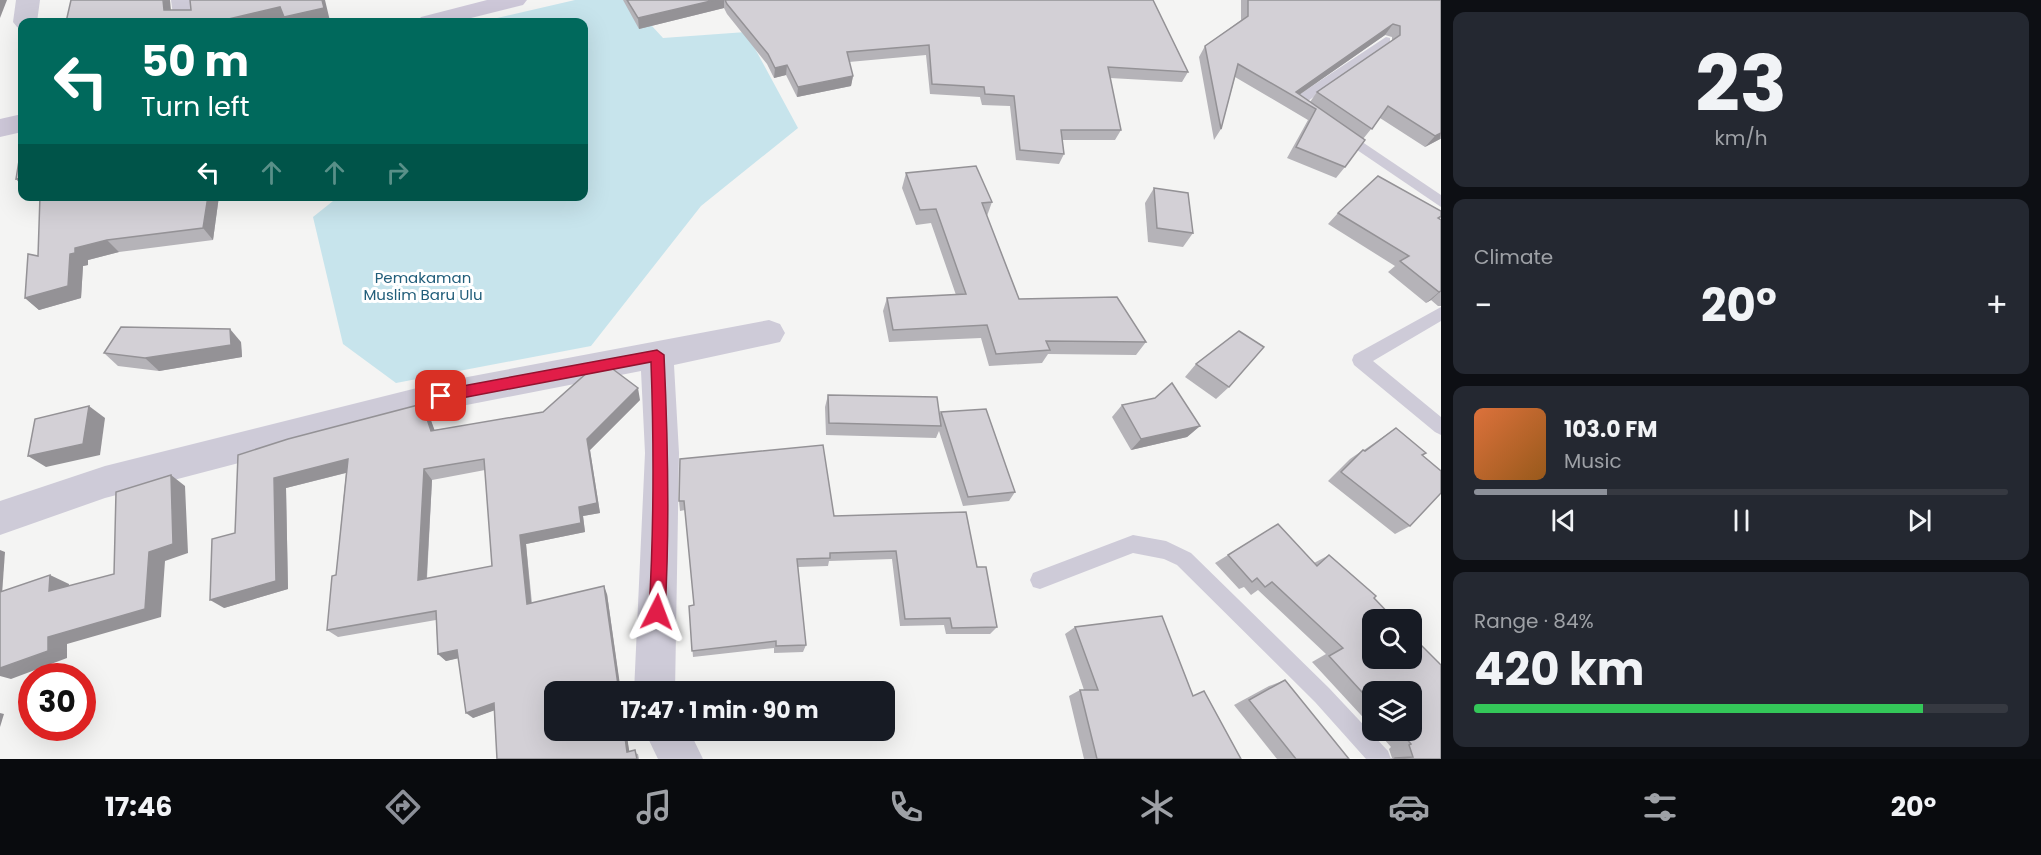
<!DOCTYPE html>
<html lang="en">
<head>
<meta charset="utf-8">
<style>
  :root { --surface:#171b24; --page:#242831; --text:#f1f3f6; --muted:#9ea1a6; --line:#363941; --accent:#8c9099 }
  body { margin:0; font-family:Poppins,sans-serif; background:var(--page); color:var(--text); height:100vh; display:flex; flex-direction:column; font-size:22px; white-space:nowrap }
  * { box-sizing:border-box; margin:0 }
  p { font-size:20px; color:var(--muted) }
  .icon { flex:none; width:33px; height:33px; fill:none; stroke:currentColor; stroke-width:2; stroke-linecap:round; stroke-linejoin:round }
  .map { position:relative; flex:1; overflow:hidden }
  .details { display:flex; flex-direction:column; gap:12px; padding:12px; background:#0d0f14; width:600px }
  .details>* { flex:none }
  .hud { position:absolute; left:18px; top:18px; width:570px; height:183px; border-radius:12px; box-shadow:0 6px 24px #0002; background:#00695c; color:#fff; overflow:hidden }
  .controls { position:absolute; left:1362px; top:609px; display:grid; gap:12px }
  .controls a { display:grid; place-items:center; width:60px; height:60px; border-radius:12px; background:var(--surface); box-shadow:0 6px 24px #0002; font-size:30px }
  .speed { position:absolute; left:18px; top:663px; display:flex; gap:12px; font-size:30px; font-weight:700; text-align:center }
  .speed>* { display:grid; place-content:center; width:78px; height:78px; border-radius:50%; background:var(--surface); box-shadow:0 6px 24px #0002; line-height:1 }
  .speed .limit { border:9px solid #d22; background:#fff; color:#111 }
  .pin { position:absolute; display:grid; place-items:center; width:51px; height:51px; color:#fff; margin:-26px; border-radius:12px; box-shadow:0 3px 9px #0006 }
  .me { position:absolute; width:66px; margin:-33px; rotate:3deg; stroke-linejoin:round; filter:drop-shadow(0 0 4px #0008) }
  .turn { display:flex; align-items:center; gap:21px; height:126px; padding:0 24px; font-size:27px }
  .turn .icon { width:78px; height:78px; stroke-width:2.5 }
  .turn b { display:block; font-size:42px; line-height:51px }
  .lanes { display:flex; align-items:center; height:57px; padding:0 24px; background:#0003; justify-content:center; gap:30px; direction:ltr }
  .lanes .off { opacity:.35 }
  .big { font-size:45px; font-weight:700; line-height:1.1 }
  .details .widget { flex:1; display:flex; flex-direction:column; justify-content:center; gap:9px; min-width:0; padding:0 21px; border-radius:12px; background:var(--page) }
  .details .dial { align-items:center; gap:0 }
  .dial b { font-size:78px; line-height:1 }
  .song { display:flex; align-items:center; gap:18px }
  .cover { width:72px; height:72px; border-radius:9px; background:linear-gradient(135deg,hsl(20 70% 55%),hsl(30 70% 35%)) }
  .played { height:6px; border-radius:3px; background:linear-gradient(90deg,var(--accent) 25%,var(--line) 25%) }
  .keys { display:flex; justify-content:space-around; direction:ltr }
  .heat { display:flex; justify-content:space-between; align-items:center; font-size:33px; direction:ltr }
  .charge { height:9px; border-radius:4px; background:linear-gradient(90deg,#34c759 84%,var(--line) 0) }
  .trip { position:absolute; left:544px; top:681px; width:351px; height:60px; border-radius:12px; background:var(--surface); box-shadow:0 6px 24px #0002; font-weight:700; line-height:60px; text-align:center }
  .dock { display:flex; height:96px; justify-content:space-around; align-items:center; background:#090b0e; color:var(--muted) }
  .dock .icon { width:42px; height:42px }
  .dock .current { color:var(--accent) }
  .dock b { font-size:27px; color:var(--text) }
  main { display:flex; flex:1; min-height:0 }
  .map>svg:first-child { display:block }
  .green { fill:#c7e4ec }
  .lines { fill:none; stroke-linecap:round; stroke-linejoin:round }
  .service { fill:#cecbd8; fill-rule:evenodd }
  .minor { fill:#cecbd8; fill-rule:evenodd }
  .secondary { fill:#cdc7d8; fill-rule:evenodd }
  .wall { fill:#b5b3b8; fill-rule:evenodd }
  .shaded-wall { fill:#949296 }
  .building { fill:#d3d0d6; stroke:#949296; stroke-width:1.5; fill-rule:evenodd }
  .route { fill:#e11d48; stroke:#92132f; stroke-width:1.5 }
  .labels { text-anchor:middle; stroke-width:6; stroke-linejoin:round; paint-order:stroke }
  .park-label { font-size:15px; fill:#225e7a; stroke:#fff }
</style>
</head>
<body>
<main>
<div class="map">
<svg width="1441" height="759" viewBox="0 0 1441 759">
  <rect width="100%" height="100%" fill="#f4f4f3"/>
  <path class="green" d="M575,0H628L663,38L746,32L798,128L701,206L591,346L396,383L343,344L313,217L338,197L584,196V22H480Z"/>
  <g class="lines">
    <g class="service">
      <path d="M1386,37L1390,38V44L1305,103L1313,110L1311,113C1303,115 1294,110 1290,103L1291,100Z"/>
      <path d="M1343,129L1441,195V207L1338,137L1336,134Z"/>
      <path d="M1441,307V321L1373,361L1441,417V435L1435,432L1354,365L1352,360L1354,355Z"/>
      <path d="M1133,535L1166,541L1191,553L1329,688L1388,751L1391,759H1366L1315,702L1177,565L1164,559L1133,553L1040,589L1033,587L1030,580L1033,573Z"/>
    </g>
    <g class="minor">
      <path d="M16,0H40L37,22H22V29L17,27L13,22Z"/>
      <path d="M171,0H195L198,22H174Z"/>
      <path d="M769,320L780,324L785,333L780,342L674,365L679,453L675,692H634L645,453L641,371L441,410L105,498L0,535V501L105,466L441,382Z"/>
      <path d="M644,730H689L703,759H658Z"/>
    </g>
    <g class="secondary">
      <path d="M487,0H527L523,5L455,22H417L421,17Z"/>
      <path d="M22,114V132L0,137V119Z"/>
    </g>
  </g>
  <g class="wall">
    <path d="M623,0H1153L1188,72L1182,82L1110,78L1121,130L1115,140H1062L1064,154L1059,164L1016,160L1010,106L982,105L980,97L930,94L926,55L849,62L853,76L851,86L797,97L786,75L774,78L767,64L727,14L724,8L639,29Z"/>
    <path d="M1241,0H1441V139H1440L1425,147L1380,118L1363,139L1345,167L1336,178L1287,158L1308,120L1235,77L1221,129L1214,140L1199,57L1205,46L1241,20ZM1385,35L1392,37V41L1317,92L1310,102L1299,95Z"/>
    <path d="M906,173L992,202L987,216L1019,299L1146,342L1136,355L1048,354L1042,363L989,366L981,338L889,342L883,311L887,298L956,295L931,223L916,225L902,188Z"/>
    <path d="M1154,188L1193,233L1183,247L1148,242L1145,203Z"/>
    <path d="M219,196L213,240L119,252L88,260V265L83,266L81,298L39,310L25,298L38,256Z"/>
    <path d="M1441,211V218L1439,219L1441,220V306H1438L1431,300L1426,303L1388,272L1395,266L1328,224L1338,213Z"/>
    <path d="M241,342L242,357L159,371L118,366L104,353Z"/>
    <path d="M1196,364L1229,387L1216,399L1185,377Z"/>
    <path d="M828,395L939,414L941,412L1015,492L1009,501L963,506L939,431L936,438L826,435L825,407Z"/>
    <path d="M640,400L590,450L600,513L583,516L585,532L526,544L532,603L607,594L629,752L638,754L639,759H497L494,710L473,718L458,658L446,661L438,654L436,620L338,637L327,630L336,575L346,473L286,488L288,589L224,608L235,533L238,455L429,415L434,430ZM485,470L492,566L427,579L432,480Z"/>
    <path d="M1122,405L1200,426L1187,437L1131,450L1112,417Z"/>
    <path d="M1396,428L1422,455L1410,526L1395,534L1328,481L1350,459L1363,450H1364Z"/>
    <path d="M680,459L977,567L997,627L990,634H946L944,625L900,626L892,559L829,561L828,566L798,567L806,645L803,652L774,653V648L693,657L689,606L694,605L685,510L680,511L679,501Z"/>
    <path d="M1278,524L1314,563L1329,555L1374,598L1441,759H1388L1392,758L1389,749L1391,747L1376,730H1412L1372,692V727L1312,662L1326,654L1258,590L1251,595L1244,587L1239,589L1215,563Z"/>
    <path d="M1075,627L1193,696L1241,759H1084L1069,696L1080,690H1084L1065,634Z"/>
    <path d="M1285,680L1349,759H1277L1234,705L1269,686Z"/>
  </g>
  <g class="shaded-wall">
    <path d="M0,0H7L0,18Z"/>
    <path d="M163,0H170L172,22L164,10Z"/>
    <path d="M322,0H325L330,21L326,22H287L286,21L278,22H216L280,7Z"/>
    <path d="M715,0H724V8L639,29L638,18Z"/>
    <path d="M1393,24L1385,35L1296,97V92Z"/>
    <path d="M787,65L786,75L774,78L775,68Z"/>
    <path d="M853,76L851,86L797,97L798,87Z"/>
    <path d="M1441,133L1440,139L1425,147L1435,136Z"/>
    <path d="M22,178V186L16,179Z"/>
    <path d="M208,196H219L213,240L203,228Z"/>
    <path d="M107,240L119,252L88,260V265L83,266L81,298L39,310L25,298L75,248Z"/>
    <path d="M1441,291L1431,300L1426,303L1439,292Z"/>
    <path d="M230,329L241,342L242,357L159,371L145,358Z"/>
    <path d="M638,388L640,400L590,450L600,513L583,516L585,532L526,544L532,612L527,604L520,535L587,439Z"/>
    <path d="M422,404L429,415L439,442L431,431Z"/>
    <path d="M89,406L105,418L100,455L46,467L28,456Z"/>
    <path d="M1200,426L1187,437L1131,450L1141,439Z"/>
    <path d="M348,459L357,470L286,488L288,589L224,608L210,600L274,478Z"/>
    <path d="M424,469L432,480L426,589L418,580Z"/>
    <path d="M171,475L185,486L188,553L165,561L161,617L67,644V658L11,679L0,676V668L48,637L149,552Z"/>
    <path d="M0,550L5,552L0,623Z"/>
    <path d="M50,575L69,584L68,600L49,591Z"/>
    <path d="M604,586L607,594L621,692H619Z"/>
    <path d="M457,650L464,657L446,661L438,654Z"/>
    <path d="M494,703L501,708L473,718L466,713Z"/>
    <path d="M0,713L4,714L0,727Z"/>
    <path d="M624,730H626L630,756L627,752Z"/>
  </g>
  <g class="building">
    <path d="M71,0H163L164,10H191L190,0H322L324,8L284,17L280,7L216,22H66Z"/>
    <path d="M627,0H715L638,18Z"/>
    <path d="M725,0H1153L1188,72L1108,67L1121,130H1061L1064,154L1020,150L1014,96L985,94L984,87L932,84L929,45L847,52L853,76L798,87L787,65L775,68L768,54L727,4Z"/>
    <path d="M1248,0H1441V133L1435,136L1388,106L1372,129L1317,92L1400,35V26L1393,24L1296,92L1365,140L1345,167L1296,147L1316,109L1238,64L1221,129L1205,46L1248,16Z"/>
    <path d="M22,142V178L16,179Z"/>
    <path d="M976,166L992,202L982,203L1019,299L1117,297L1146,342L1046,341L1050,350L996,354L987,325L893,330L887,298L966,294L936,209L920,210L906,173Z"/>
    <path d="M1378,176L1441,211V216L1438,218L1441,220V291L1439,292L1400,261L1409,256L1338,213Z"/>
    <path d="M1154,188L1188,193L1193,233L1157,228Z"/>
    <path d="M40,196H208L203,228L107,240L75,248V253L70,254L68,286L25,298L28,254L38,256Z"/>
    <path d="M121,327L230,329L231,345L145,358L104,353Z"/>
    <path d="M1239,331L1264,347L1229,387L1196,364Z"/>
    <path d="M610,367L638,388L587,439L597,503L579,507L581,523L520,535L527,604L604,586L619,692H555V730H624L627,752L635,750L637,759H497L494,703L466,713L457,650L438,654L436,611L327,630L332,576L336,575L348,459L274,478L276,581L210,600L212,539L235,533L238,455L288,439L422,404L431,431L543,412L589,371ZM484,459L492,566L418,580L424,469Z"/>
    <path d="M1172,383L1200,426L1141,439L1122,405L1155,398Z"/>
    <path d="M828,395L937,397L941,426L829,423Z"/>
    <path d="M89,406L83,444L28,456L35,419Z"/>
    <path d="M986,409L1015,492L968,497L941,412Z"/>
    <path d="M1396,428L1426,453L1422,455L1441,471V493L1410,526L1341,472L1363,450L1365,451Z"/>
    <path d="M823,445L834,516L966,512L977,567H986L997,627L952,628L950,618L905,619L896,551L830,553V558L797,559L806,645L776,646V641L692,651L689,606L694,605L684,501H679L680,459Z"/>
    <path d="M171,475L173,544L149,552L145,609L48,637V651L0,668V592L50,575L49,591L114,574L116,492Z"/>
    <path d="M1278,524L1317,566L1329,555L1376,596L1374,598L1395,620H1372V658H1412V636L1441,665V759H1394L1395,758L1413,757L1409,745L1411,744L1399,730H1412V692H1372V703L1329,656L1343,648L1272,582L1265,587L1257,578L1252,582L1228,555Z"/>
    <path d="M1162,616L1193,696L1204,691L1241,759H1097L1080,690H1098L1075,627Z"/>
    <path d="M1285,680L1349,759H1296L1249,700Z"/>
  </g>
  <path class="route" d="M657,350L664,355C668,441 670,526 665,612L663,618L657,620L652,618L649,612C654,528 654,446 651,362L441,402L436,400L434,396L436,392L441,390Z"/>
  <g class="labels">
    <g class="park-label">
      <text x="423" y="283">Pemakaman<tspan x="423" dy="17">Muslim Baru Ulu</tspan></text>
    </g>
  </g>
</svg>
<div class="controls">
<a><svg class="icon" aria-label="search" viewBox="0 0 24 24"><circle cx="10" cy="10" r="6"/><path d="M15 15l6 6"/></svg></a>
<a><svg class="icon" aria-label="layers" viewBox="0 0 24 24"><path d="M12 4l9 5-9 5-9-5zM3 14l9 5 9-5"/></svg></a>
</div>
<div class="speed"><div class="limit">30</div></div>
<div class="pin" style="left:441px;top:396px;background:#d93025"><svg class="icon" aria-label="arrive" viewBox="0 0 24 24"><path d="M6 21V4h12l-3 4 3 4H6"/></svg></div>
<svg class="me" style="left:657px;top:612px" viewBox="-20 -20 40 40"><path d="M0-17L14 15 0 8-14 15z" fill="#e11d48" stroke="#fff" stroke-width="4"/></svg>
<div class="trip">17:47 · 1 min · 90 m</div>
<div class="hud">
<div class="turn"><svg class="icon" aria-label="left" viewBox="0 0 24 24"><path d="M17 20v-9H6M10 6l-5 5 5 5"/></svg><div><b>50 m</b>Turn left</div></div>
<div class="lanes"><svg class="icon" aria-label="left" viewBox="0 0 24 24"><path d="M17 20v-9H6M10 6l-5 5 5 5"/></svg><svg class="icon off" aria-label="ahead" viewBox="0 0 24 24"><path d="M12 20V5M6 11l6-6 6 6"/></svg><svg class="icon off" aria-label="ahead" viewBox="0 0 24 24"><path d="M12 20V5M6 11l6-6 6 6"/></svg><svg class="icon off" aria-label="right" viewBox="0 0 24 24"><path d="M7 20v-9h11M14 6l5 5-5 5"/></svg></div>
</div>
</div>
<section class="details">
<div class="widget dial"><b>23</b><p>km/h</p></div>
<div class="widget"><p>Climate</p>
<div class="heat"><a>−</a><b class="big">20°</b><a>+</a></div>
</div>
<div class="widget">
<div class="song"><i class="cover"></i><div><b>103.0 FM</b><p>Music</p></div></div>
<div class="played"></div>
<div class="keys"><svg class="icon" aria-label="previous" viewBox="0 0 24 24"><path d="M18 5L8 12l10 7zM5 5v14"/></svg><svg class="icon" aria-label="pause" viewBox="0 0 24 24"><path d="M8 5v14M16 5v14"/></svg><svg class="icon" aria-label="next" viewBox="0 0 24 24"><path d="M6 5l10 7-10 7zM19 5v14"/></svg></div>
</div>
<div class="widget"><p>Range · 84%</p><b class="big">420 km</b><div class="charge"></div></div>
</section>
</main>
<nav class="dock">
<b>17:46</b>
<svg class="icon current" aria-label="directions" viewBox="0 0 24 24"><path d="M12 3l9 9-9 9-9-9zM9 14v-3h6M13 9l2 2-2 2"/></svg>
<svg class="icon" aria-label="music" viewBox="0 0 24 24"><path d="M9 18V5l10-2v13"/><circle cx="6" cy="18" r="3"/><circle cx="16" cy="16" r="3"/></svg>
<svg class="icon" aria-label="phone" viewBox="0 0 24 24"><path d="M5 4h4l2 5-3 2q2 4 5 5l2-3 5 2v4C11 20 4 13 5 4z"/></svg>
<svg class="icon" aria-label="climate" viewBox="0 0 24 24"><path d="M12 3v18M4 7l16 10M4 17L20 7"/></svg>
<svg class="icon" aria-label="car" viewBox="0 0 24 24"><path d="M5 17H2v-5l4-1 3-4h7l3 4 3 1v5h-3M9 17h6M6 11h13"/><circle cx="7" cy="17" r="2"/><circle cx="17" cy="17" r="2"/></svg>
<svg class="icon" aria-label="filters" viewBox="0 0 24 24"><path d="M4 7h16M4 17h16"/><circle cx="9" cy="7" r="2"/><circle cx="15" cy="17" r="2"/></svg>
<b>20°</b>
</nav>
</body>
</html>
